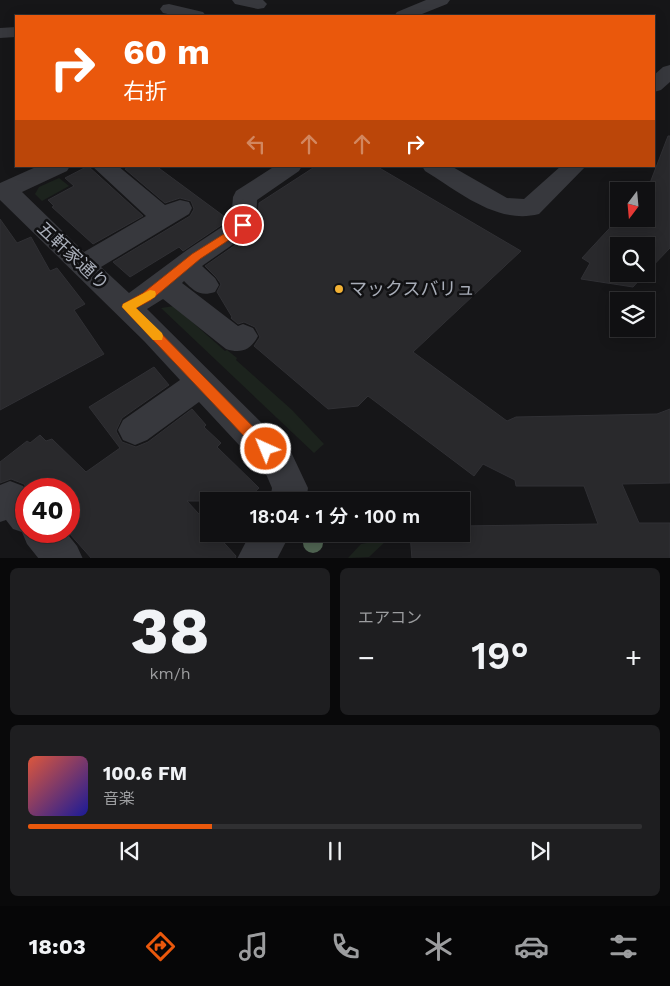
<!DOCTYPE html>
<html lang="ja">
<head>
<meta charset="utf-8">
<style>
  :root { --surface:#101012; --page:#1e1e20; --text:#f1f3f6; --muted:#9c9d9f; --line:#303032; --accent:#ea580c }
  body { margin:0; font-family:"Work Sans","Noto Sans JP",sans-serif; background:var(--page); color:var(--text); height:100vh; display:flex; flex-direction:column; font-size:19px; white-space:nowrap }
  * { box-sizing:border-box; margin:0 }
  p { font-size:16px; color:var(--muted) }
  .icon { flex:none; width:28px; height:28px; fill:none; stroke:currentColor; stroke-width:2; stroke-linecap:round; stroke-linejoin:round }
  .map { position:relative; height:558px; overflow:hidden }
  .details { display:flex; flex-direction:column; gap:10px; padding:10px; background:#09090a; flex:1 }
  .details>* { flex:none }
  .hud { position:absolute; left:15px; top:15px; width:640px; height:152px; border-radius:0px; box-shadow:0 2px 12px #0003,0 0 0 1px var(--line); background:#ea580c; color:#fff; overflow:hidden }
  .needle { width:32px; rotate:196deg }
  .buttons { position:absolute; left:610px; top:182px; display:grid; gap:10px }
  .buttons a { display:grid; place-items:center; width:45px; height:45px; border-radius:0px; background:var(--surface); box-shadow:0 2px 12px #0003,0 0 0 1px var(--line); font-size:25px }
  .speed { position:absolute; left:15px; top:478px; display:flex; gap:10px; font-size:25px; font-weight:700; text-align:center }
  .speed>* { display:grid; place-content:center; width:65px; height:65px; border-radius:50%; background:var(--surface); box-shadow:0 2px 12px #0003,0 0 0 1px var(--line); line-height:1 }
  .speed .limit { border:8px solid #d22; background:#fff; color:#111 }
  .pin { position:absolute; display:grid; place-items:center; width:42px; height:42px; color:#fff; margin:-21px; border:2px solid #fff; border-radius:50%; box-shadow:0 1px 5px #0007 }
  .me { position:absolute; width:55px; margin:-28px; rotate:316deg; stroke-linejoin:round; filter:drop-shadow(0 0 4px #0008) }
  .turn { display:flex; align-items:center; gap:18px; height:105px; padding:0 25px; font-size:22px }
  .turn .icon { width:65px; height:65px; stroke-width:2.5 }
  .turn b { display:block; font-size:35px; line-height:42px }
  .lanes { display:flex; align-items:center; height:48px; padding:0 25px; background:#0003; justify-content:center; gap:25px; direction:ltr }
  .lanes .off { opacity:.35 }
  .big { font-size:38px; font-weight:600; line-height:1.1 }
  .details .card { flex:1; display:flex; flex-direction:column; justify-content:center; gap:8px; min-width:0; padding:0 18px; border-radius:8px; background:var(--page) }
  .details .dial { align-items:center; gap:0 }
  .dial b { font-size:65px; line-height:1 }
  .song { display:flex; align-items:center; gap:15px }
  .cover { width:60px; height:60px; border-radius:8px; background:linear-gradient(135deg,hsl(10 70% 55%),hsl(240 70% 35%)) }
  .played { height:5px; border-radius:2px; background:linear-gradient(90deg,var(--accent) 30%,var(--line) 30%) }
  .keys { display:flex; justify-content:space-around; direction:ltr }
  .heat { display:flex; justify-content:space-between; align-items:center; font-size:28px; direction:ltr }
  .details .tiles { flex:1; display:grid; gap:10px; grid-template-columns:1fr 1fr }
  .card:last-child { grid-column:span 2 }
  .trip { position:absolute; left:200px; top:492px; width:270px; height:50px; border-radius:0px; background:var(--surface); box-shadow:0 2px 12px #0003,0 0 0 1px var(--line); font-weight:600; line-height:50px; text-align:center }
  .menu { display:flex; height:80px; justify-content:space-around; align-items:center; background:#060607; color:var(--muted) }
  .menu .icon { width:35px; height:35px }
  .menu .on { color:var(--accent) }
  .menu b { font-size:22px; color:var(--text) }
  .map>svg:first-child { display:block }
  .green { fill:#1c231d }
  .building { fill:#29292c; stroke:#303034 }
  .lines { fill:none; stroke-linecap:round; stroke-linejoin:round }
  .minor { fill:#37383d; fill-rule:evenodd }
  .tree { fill:#506452 }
  .route { fill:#ea580c; stroke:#983908 }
  .slow { fill:#f59e0b }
  .poi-dot { fill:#f2b134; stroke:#111113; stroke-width:2 }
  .labels { text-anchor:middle; stroke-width:5; stroke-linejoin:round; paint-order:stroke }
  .street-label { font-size:18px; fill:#a8adb8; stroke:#111113 }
  .poi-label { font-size:18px; fill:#a8adb8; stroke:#111113; text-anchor:start }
</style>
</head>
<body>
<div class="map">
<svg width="670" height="559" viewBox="0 0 670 559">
  <rect width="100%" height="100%" fill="#161618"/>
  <g class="green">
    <path d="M59,178L69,186L42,201L35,194L39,187Z"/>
    <path d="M174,306L225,351L227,350L237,358L236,360L292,410L324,444L314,453L161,308Z"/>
    <path d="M388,539L369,557L348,558L361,544Z"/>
  </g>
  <g class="building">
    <path d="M668,136H670V248L646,273V246H619V274H645L633,287L581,279L590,263L582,258L619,218L646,219V191H643L650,183Z"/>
    <path d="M88,166L143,216L93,244L52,207L54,206L48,200L74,186L65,178Z"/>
    <path d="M131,166H156L229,220L183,251L179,247L130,277L113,262L190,216L194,209L191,201L180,198L165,203L125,169Z"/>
    <path d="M316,166H376L521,251L413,352L507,421L516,417L657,414L670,409V483L622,484L639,523H670V559H412L410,534H461V526L598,524L584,486H516L515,480L483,464L474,476L368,396L358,406L328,409L254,346L260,337L255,327L244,322L238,324L231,318L232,317L217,292L221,284L216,277L205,266L254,232L258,225L259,203Z"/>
    <path d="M0,219L17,243L31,237L50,271L57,268L85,304L74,310L104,354L0,410Z"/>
    <path d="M154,367L169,385L122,418L116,431L122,442L136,447L148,442L192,409L206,425L204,427L221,443L217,447L259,488L245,501H187L209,525V534H216L236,556L235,559H92L69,533V489H27L24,484L11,479L0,483V462L27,441L30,443L40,435L46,441L52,439L86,472L120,448L89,407Z"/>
  </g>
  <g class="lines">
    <g class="minor">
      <path d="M232,0H263L267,4L264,8L258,9L235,4Z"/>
      <path d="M426,0H450L447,4L417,16H394L397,12Z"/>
      <path d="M169,4L203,12L206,16H177L163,13L160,9L163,5Z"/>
      <path d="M16,27V37L0,38V28Z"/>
      <path d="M670,65V82L661,90L654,92V75L663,67Z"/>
      <path d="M38,166H70L67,171L22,192L84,252L146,216L92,166H118L165,205L180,200L189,202L192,208L189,214L101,267L129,293L187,250L231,221L233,197L236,191L275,166H302L299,171L257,200L256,225L252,231L202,266L215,278L219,285L215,292C200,297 194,291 184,281L182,283L238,326L243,324L253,328L258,336C251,350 241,354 226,349L163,299L147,309L291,452L308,488L306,501H270L272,488L266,474L199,402L147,440L135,445L123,440L118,430L123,420L180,380L144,341L0,200V183Z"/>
      <path d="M422,166H451L507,198L524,199L561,166H586L539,214C497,225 458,191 425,171Z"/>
      <path d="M10,481L23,486L26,490V531H65L77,546L83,559H39L27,544L22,532L13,529L6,520L0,522V485Z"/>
      <path d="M250,534H290L277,559H237Z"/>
    </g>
  </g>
  <circle class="tree" cx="313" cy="543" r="10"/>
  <path class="route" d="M243,222L247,223L248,225L247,228L200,259L151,300L136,308L271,445L273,449L271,454L266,456L261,454L122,307L123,304L143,293L192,254Z"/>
  <path class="slow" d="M150,290L155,291L156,294L155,297L136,308L162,333L163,336L162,340H153L122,307L123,304Z"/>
  <circle class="poi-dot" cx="339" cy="289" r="5"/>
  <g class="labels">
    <g class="street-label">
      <text transform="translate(73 256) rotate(43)" y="6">五軒家通り</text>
    </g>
    <g class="poi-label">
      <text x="349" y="295">マックスバリュ</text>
    </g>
  </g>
</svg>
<div class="buttons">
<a><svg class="needle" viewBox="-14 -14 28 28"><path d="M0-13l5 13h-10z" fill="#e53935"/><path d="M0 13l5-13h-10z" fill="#9c9d9f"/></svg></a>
<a><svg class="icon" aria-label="search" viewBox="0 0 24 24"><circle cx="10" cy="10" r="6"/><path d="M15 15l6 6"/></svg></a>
<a><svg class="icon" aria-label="layers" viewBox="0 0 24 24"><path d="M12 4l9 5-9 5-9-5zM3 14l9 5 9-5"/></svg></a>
</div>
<div class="speed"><div class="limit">40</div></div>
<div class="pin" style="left:243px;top:225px;background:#d93025"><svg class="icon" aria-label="arrive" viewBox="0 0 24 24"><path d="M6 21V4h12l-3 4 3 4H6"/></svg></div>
<svg class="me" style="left:266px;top:449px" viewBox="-20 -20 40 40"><circle r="17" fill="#ea580c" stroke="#fff" stroke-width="3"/><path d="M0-11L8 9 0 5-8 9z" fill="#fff"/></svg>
<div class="trip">18:04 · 1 分 · 100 m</div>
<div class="hud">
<div class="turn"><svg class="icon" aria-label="right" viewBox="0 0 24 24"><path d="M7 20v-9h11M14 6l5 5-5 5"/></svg><div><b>60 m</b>右折</div></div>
<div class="lanes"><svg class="icon off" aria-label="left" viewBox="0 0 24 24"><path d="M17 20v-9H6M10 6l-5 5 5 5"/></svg><svg class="icon off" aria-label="ahead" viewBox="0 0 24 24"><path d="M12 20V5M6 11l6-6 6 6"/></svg><svg class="icon off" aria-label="ahead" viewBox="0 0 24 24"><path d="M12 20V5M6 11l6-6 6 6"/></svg><svg class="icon" aria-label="right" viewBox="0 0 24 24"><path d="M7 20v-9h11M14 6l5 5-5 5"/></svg></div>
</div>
</div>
<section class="details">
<div class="tiles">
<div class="card dial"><b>38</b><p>km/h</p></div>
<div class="card"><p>エアコン</p>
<div class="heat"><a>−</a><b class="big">19°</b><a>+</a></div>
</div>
<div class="card">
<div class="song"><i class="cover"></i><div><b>100.6 FM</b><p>音楽</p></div></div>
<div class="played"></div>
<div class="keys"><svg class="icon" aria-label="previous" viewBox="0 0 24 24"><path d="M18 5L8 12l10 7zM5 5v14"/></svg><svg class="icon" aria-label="pause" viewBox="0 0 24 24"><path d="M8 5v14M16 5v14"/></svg><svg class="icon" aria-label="next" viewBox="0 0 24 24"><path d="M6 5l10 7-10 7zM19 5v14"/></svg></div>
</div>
</div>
</section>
<nav class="menu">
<b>18:03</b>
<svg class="icon on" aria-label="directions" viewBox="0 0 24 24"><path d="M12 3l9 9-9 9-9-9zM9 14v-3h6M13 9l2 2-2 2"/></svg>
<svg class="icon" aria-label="music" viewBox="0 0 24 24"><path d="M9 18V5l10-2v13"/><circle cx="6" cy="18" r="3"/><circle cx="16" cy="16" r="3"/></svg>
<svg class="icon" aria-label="phone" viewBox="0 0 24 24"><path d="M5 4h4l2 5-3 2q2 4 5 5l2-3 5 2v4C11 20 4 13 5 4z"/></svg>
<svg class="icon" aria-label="climate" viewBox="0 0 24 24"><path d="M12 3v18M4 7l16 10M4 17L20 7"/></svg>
<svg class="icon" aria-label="car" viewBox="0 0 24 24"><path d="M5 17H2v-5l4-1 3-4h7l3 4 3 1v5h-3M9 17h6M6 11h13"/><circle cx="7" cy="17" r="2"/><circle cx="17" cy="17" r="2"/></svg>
<svg class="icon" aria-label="filters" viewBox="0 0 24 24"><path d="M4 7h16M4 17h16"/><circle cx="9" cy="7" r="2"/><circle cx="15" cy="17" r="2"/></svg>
</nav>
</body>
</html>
